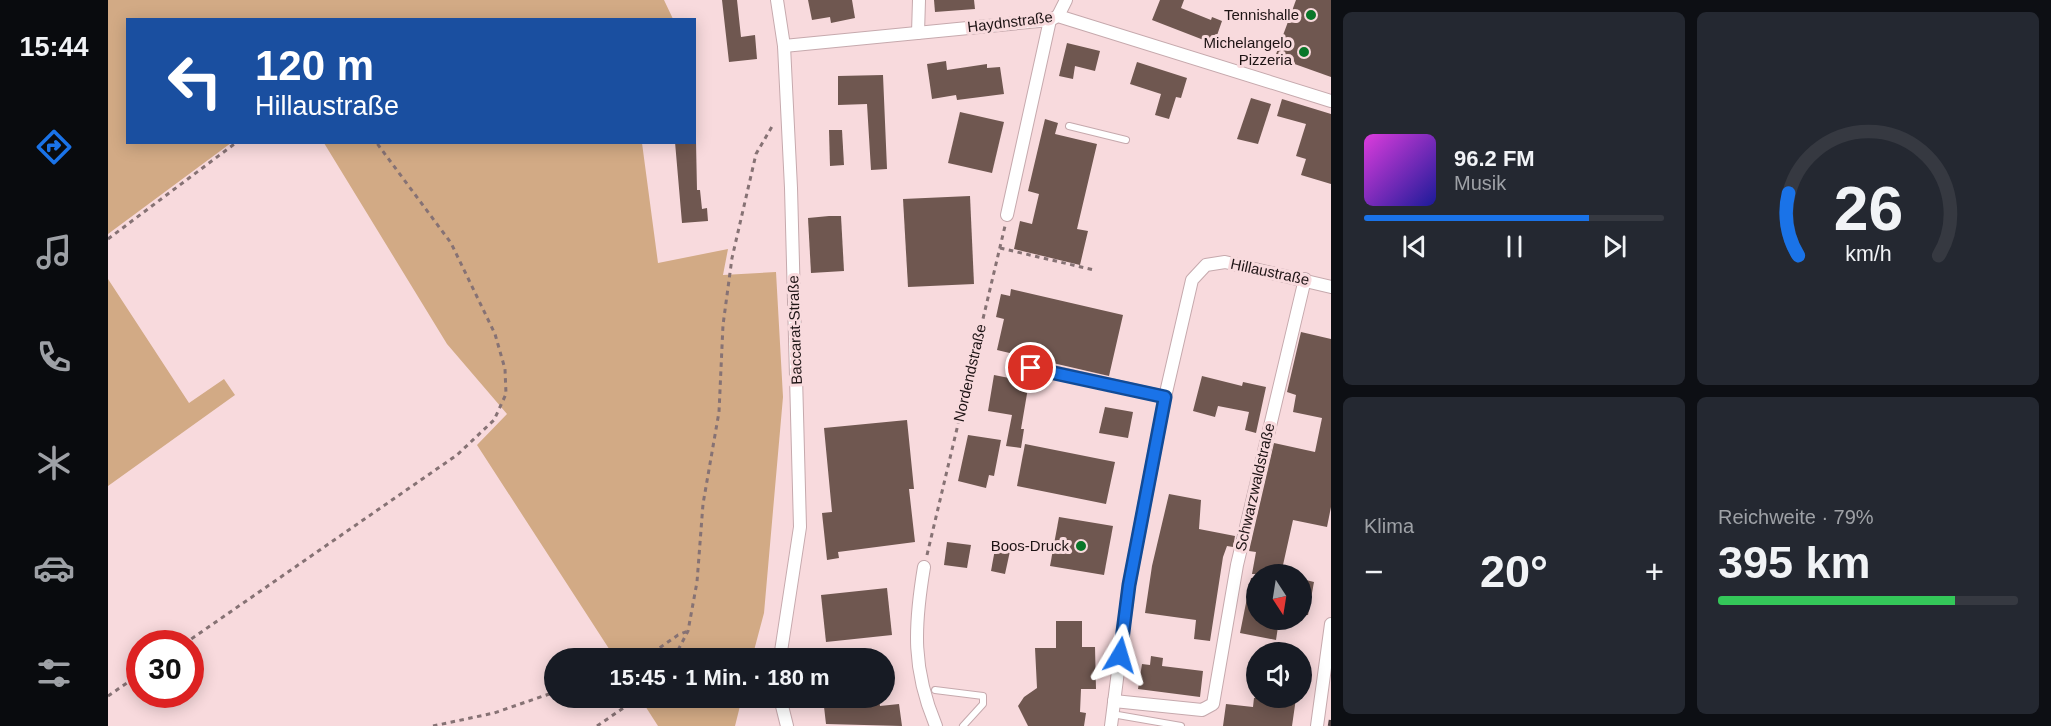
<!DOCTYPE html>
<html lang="de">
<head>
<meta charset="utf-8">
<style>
  :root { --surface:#171b24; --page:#242831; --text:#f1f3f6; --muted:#9ea1a6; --line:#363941; --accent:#1a73e8 }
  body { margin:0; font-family:Arial,sans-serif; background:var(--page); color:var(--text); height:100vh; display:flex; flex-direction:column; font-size:22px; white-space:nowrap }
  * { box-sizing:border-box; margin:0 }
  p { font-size:20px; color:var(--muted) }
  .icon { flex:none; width:33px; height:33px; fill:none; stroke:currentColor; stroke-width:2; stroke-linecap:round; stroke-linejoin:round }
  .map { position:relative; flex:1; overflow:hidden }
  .details { display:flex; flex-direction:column; gap:12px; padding:12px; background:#0d0f14; width:720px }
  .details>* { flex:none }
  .guide { position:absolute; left:18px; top:18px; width:570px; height:126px; border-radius:0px; box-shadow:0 3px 15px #0003; background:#1a4fa0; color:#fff; overflow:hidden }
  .needle { width:39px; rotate:168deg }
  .fabs { position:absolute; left:1138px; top:564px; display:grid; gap:12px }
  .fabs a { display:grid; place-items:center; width:66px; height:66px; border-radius:50%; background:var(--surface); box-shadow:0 3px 15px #0003; font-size:30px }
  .speed { position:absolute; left:18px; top:630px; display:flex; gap:12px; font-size:30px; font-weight:700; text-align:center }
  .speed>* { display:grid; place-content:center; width:78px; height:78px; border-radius:50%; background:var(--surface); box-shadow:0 3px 15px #0003; line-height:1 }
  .speed .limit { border:9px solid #d22; background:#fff; color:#111 }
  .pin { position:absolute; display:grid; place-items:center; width:51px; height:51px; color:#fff; margin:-26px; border:3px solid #fff; border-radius:50%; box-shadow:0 2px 6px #0007 }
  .me { position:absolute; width:66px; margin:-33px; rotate:7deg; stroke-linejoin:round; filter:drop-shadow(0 0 4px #0008) }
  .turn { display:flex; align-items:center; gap:21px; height:126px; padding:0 30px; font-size:27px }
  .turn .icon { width:78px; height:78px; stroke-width:2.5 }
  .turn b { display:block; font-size:42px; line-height:51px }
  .big { font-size:45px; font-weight:800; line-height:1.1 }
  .details .card { flex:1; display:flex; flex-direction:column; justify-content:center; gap:9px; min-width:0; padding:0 21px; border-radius:9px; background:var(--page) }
  .details .dial { align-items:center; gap:0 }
  .dial svg { height:156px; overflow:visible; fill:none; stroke:var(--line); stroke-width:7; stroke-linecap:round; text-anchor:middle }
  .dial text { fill:var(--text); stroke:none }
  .song { display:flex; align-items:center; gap:18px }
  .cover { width:72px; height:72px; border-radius:9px; background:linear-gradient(135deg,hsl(300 70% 55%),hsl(240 70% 35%)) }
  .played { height:6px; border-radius:3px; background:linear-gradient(90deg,var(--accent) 75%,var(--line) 75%) }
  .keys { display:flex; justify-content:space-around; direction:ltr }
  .heat { display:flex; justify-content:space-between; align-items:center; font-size:33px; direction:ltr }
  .charge { height:9px; border-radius:4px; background:linear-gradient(90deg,#34c759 79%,var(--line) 0) }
  .details .tiles { flex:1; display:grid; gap:12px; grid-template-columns:repeat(2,1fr) }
  .trip { position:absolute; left:436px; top:648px; width:351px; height:60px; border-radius:30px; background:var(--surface); box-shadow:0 3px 15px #0003; font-weight:800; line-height:60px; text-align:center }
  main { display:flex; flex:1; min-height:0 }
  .menu { display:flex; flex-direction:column; width:108px; justify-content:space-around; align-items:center; background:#090b0e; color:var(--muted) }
  .menu .icon { width:42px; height:42px }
  .menu .on { color:var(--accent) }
  .menu b { font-size:27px; color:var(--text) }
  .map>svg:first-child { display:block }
  .green { fill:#d2aa85 }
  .building { fill:#6f5750 }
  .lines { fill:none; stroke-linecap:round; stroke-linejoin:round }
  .service-casing { stroke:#c6a9ad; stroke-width:8 }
  .minor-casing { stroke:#c6a9ad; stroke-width:14 }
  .path { stroke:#867274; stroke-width:3; stroke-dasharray:4.5 4.5; stroke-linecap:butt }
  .service { stroke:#fff; stroke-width:6 }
  .minor { stroke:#fff; stroke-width:12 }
  .rail { stroke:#4c3e3f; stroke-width:4.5; stroke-dasharray:10 10; stroke-linecap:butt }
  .route-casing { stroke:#114b97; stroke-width:15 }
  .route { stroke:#1a73e8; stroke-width:10 }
  .poi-dot { fill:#097629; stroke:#f8dadd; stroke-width:2 }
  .labels { text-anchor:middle; stroke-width:6; stroke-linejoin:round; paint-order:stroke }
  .poi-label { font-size:15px; fill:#1e1415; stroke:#f8dadd; text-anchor:end }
  .street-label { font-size:15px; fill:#1e1415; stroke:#f8dadd }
</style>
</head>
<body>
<main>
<nav class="menu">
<b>15:44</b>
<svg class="icon on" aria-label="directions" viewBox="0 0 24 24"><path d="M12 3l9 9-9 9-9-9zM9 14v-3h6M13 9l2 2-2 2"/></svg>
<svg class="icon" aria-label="music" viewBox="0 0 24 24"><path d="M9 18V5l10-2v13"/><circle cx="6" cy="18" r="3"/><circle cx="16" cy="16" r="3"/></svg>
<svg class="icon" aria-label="phone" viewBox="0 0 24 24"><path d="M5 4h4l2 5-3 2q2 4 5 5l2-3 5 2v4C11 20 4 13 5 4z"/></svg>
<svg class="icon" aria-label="climate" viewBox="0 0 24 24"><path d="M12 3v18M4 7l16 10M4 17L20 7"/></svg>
<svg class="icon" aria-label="car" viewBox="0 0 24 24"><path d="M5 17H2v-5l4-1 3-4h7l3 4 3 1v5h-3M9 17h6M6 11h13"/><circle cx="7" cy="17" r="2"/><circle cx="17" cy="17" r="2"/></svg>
<svg class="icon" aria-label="filters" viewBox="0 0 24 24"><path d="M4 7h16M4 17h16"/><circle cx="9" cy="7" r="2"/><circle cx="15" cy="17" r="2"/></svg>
</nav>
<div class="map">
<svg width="1223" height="726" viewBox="0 0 1223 726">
  <rect width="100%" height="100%" fill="#f8dadd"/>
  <g class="green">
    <path d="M0,0H556L565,19L20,20V142L123,143L0,234Z"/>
    <path d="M216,143H534L550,263L620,249L615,275L668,272L675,397L656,613L644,658H507L369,445L399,414L339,344Z"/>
    <path d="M0,279L81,403L116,379L127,395L0,486Z"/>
    <path d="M532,698H634L627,726H550Z"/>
  </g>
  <g class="building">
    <path d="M614,0H629L633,37L647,35L649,59L621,62Z"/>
    <path d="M700,0H744L747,18L723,23L722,17L704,20Z"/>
    <path d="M826,0H866L867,9L827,12Z"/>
    <path d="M1052,0H1076L1073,8L1103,20L1104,17L1114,21L1106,44L1044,20Z"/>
    <path d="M1188,0H1223V77L1167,57Z"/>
    <path d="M959,43L992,51L987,71L967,66L965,79L951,76Z"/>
    <path d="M838,61L839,70L879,64V68L892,67L896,94L849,100L848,95L824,99L819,64Z"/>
    <path d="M1029,62L1079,78L1073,98L1068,97L1061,119L1047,115L1053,94L1022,84Z"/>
    <path d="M775,75L779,169L763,170L759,104L730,105V76Z"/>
    <path d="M1143,98L1163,104L1150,144L1129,139Z"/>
    <path d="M1174,99L1223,114V184L1193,175L1198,159L1188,156L1198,124L1169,116Z"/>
    <path d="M852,112L896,122L884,173L840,163Z"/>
    <path d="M937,119L950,123L947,134L989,144L969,229L980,231L972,265L906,249L912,221L924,224L931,194L920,191Z"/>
    <path d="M721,130H734L736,165L722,166Z"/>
    <path d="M567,142H588L589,190H592L594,209L599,208L600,221L574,223Z"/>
    <path d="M862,196L866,284L800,287L795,199Z"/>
    <path d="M721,216H733L736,271L703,273L700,218Z"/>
    <path d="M903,289L1015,315L1001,376L889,350L896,319L888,317L893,294L902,296Z"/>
    <path d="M1193,332L1223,339V507L1219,527L1185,520L1173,574H1144L1148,552L1141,551L1166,443L1207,452L1214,418L1185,412L1188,395L1179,392Z"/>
    <path d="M886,375L921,382L913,429H916L913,448L898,446L904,415L880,411Z"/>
    <path d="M1094,376L1134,386L1135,382L1158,387L1148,433L1137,430L1141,412L1110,406L1107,417L1085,411Z"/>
    <path d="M997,407L1025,412L1020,438L991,433Z"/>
    <path d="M799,420L806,489H801L807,542L730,552L731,558L719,560L714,513L724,512L716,428Z"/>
    <path d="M860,435L893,440L886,476L881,475L878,488L850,481Z"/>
    <path d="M917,444L1007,462L998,504L909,486Z"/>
    <path d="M1061,494L1093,500L1091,529L1127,536L1125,547L1119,546L1115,557L1102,641L1086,639L1088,620L1037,613L1044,566Z"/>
    <path d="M951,517L1005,526L996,575L942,566Z"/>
    <path d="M839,542L863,545L859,568L836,565Z"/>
    <path d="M887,549L902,551L897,574L883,571Z"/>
    <path d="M1143,578H1149V620H1171L1168,640L1132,633Z"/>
    <path d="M1194,579L1206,582L1200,615H1194Z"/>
    <path d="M779,588L784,635L718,642L713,595Z"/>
    <path d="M948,621H974V647H987L988,689H973L972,712L978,713L976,726H920L910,706L916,697L929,688L927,648H948Z"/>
    <path d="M1043,656L1055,658L1054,666L1095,671L1092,697L1030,689L1034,664L1042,665Z"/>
    <path d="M715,698H771L772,706L791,704L794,726L718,724Z"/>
    <path d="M1146,698H1188L1184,726H1115L1118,704L1145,707Z"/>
  </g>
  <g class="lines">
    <g class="service-casing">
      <g id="service">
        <path d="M961,126L1018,140"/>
        <path d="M827,690L875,696V704L855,726"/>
        <path d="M1004,714L1073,726"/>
      </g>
    </g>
    <g class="minor-casing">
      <g id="minor">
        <path d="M669,0L676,46L683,188L692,527L672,658"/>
        <path d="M950,16L958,0"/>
        <path d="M810,33L811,0"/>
        <path d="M676,46L942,20L950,16L1223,101"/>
        <path d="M899,215L942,20"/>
        <path d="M923,367L1057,397"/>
        <path d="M816,567C806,627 804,669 828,726"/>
        <path d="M672,698L679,726"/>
        <path d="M1006,701L1094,710L1105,704L1129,565L1197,279"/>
        <path d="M1003,726L1021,585L1057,397L1084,280L1098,265L1117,262L1223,287"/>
        <path d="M1209,726L1223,624"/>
      </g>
    </g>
    <g class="path">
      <path d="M0,239L129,142"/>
      <path d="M892,248L986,270"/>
      <path d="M819,555L897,226"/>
      <path d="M76,644L349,455L386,420L398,394L397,369L387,334L343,243L268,142"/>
      <path d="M537,658L570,635L580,631"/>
      <path d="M566,658L580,631L589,582L595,504L611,412L615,325L624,258L648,154L666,123"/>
      <path d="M0,696L32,674"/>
      <path d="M325,726L386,713L447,692"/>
      <path d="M489,726L530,698"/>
    </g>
    <use href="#service" class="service"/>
    <use href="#minor" class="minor"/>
    <path class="rail" d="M1222,726L1223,720"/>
  </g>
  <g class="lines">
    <g class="route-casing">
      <path id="route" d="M923,368L1057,397L1021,585L1012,655"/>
    </g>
    <use href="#route" class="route"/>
  </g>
  <g class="poi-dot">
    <circle cx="1203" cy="15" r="6"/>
    <circle cx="1196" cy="52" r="6"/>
    <circle cx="973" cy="546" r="6"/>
  </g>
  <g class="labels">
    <g class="poi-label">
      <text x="1191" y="20">Tennishalle</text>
      <text x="1184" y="48">Michelangelo<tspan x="1184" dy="17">Pizzeria</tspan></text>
      <text x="961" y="551">Boos-Druck</text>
    </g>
    <g class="street-label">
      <text transform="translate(902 22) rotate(-7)" y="5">Haydnstraße</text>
      <text transform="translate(1162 272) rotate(12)" y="5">Hillaustraße</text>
      <text transform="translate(687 330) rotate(-92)" y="5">Baccarat-Straße</text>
      <text transform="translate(862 373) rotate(-77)" y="5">Nordendstraße</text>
      <text transform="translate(1147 487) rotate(-77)" y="5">Schwarzwaldstraße</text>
    </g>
  </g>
</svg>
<div class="fabs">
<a><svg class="needle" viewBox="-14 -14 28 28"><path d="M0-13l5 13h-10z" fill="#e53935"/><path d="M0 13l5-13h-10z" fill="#9ea1a6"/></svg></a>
<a><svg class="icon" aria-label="sound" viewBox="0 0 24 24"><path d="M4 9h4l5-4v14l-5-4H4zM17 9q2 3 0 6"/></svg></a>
</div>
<div class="speed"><div class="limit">30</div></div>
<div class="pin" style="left:923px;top:368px;background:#d93025"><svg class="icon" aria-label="arrive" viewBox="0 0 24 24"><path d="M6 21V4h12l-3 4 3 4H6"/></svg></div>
<svg class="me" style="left:1012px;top:655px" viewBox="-20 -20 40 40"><path d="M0-17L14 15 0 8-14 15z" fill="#1a73e8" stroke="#fff" stroke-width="4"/></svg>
<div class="trip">15:45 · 1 Min. · 180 m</div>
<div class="guide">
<div class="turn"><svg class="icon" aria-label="left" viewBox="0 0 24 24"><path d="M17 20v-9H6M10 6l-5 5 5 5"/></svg><div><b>120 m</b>Hillaustraße</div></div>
</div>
</div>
<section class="details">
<div class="tiles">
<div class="card">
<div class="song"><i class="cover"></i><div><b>96.2 FM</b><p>Musik</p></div></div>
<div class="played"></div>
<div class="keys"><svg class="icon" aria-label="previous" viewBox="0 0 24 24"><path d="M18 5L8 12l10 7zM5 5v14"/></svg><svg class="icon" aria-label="pause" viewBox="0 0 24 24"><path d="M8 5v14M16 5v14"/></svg><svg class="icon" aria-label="next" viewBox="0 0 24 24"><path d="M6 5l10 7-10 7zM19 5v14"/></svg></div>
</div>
<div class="card dial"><svg viewBox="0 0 100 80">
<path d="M14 69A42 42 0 1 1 86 69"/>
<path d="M14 69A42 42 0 0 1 9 37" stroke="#1a73e8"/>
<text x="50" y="56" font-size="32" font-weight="700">26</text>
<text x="50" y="72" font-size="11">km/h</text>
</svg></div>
<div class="card"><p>Klima</p>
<div class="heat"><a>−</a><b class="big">20°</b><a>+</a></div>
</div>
<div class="card"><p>Reichweite · 79%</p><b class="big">395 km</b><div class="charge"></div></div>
</div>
</section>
</main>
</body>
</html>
